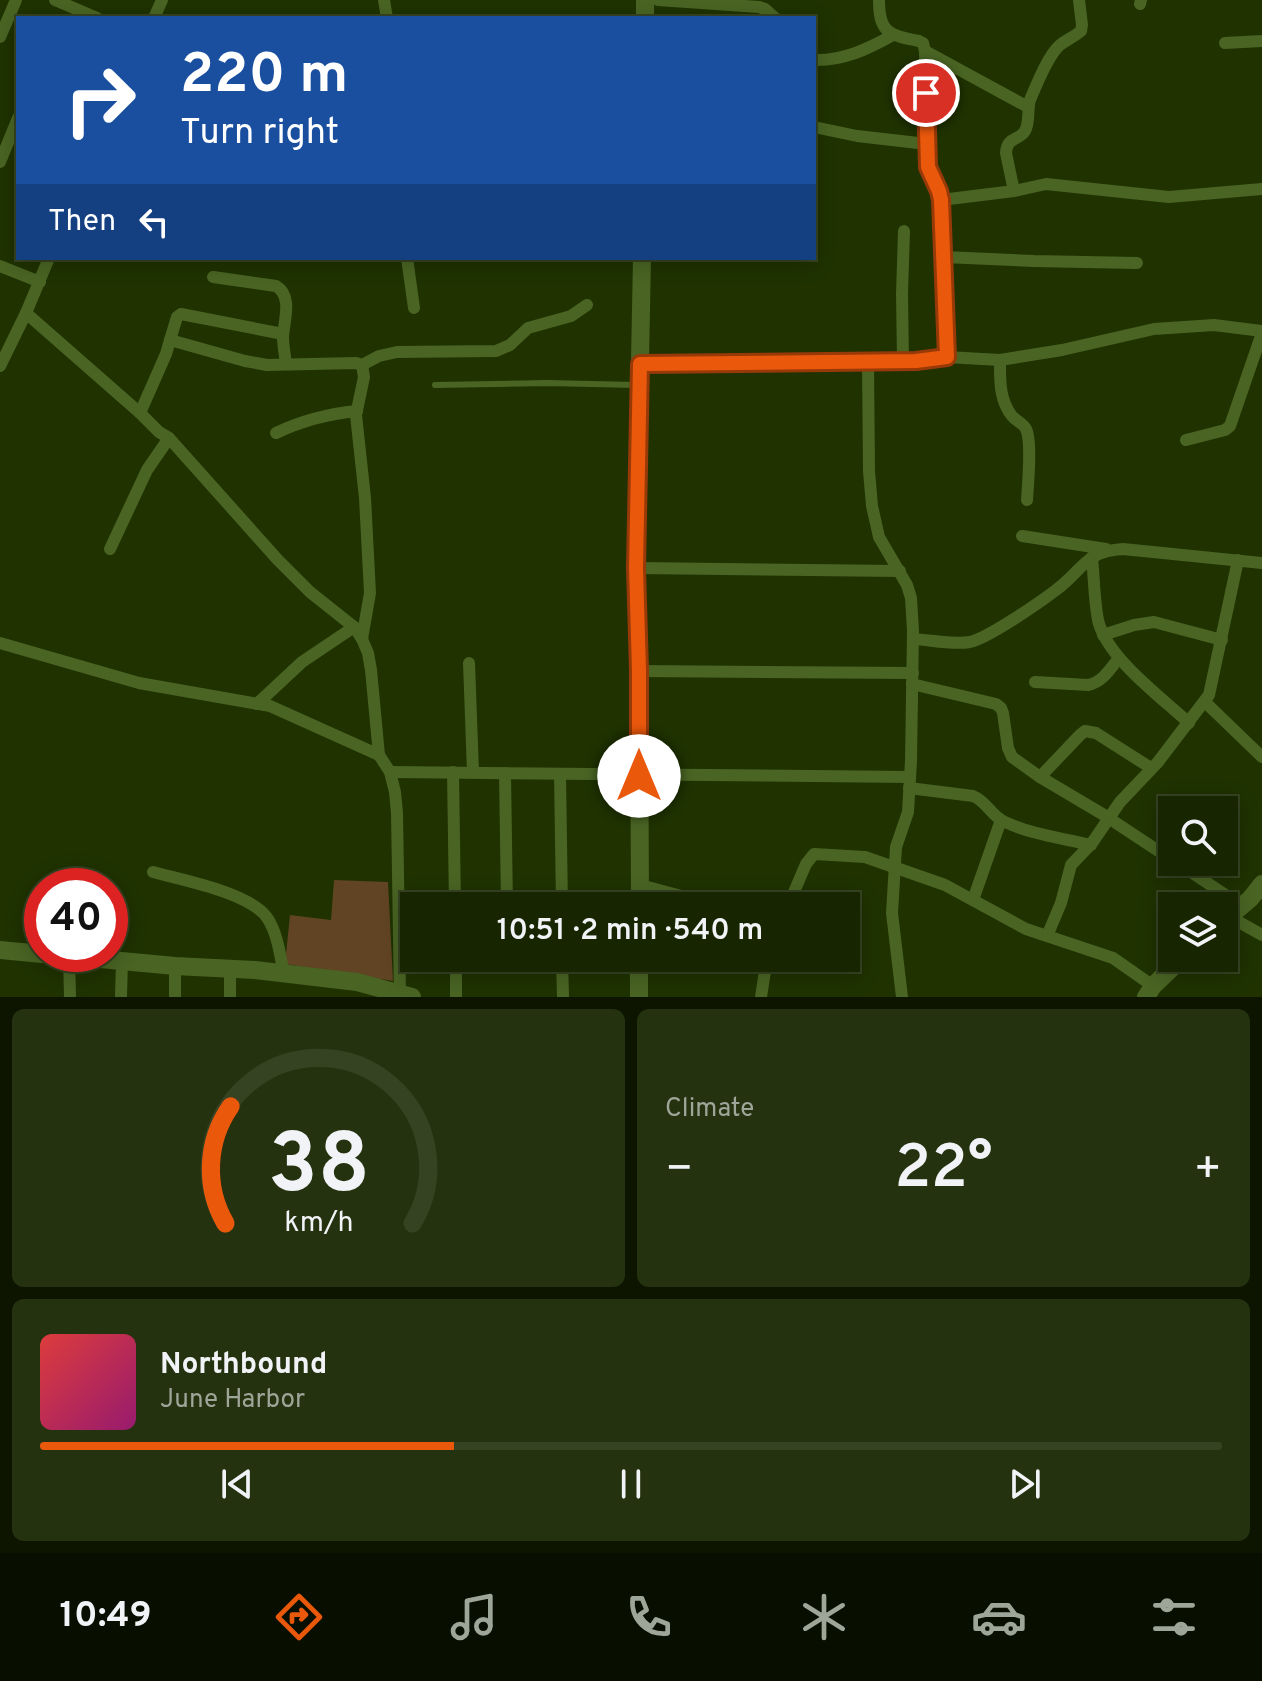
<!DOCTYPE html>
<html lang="en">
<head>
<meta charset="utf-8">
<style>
  :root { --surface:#172600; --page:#24320f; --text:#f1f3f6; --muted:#9ea599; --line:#364322; --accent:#ea580c }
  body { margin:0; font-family:Overpass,sans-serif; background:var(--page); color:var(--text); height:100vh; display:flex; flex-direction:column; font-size:30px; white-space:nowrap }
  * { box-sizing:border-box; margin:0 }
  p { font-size:26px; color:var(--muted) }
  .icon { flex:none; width:44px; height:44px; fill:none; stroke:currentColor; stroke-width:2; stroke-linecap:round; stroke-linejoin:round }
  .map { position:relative; height:997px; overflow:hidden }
  .panel { display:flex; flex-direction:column; gap:12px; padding:12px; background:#0d1500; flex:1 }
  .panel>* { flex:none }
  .hud { position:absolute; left:16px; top:16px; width:800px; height:244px; border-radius:0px; box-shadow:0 4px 20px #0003,0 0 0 2px var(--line); background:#1a4fa0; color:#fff; overflow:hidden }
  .controls { position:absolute; left:1158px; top:796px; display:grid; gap:16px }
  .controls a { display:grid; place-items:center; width:80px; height:80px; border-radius:0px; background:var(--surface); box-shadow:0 4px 20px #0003,0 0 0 2px var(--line); font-size:40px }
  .speed { position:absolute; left:24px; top:868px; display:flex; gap:16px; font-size:40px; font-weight:700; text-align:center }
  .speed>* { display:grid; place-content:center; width:104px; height:104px; border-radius:50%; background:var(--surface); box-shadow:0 4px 20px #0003,0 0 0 2px var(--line); line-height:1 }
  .speed .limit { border:12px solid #d22; background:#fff; color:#111 }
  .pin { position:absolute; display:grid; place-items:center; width:68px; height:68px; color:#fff; margin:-34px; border:4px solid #fff; border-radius:50%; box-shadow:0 2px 8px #0007 }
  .me { position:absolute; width:88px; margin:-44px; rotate:0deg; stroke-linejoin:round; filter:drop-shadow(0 0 6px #0008) }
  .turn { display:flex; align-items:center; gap:28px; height:168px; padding:0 32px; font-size:36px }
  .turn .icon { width:104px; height:104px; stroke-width:2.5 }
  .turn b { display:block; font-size:56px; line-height:68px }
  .then { display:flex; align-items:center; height:76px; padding:0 32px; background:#0003; gap:16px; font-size:30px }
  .big { font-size:60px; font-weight:600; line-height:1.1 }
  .panel .tile { flex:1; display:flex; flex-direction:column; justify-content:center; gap:12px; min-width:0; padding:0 28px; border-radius:12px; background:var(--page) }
  .panel .dial { align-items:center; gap:0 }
  .dial svg { height:208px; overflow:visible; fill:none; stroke:var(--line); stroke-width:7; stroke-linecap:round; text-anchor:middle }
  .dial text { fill:var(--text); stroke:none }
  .song { display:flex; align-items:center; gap:24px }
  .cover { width:96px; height:96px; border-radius:12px; background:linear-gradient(135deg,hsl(0 70% 55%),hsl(320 70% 35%)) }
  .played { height:8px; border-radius:4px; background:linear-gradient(90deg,var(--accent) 35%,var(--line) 35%) }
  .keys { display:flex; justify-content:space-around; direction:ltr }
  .heat { display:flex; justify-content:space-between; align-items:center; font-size:44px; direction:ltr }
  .panel .tiles { flex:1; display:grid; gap:12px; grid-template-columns:1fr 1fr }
  .tile:last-child { grid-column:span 2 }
  .trip { position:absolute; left:400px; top:892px; width:460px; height:80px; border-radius:0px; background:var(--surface); box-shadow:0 4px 20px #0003,0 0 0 2px var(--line); font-weight:600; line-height:80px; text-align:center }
  .tab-bar { display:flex; height:128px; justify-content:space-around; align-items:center; background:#090f00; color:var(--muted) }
  .tab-bar .icon { width:56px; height:56px }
  .tab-bar .selected { color:var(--accent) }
  .tab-bar b { font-size:36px; color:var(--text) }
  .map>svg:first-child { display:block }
  .green { fill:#614423 }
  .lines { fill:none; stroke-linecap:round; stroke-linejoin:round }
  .lane { stroke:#496423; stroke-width:6 }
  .street { stroke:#496423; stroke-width:12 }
  .secondary { stroke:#496423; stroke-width:18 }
  .route-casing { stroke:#983908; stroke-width:20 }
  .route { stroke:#ea580c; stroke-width:14 }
</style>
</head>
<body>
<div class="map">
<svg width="1262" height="997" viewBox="0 0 1262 997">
  <rect width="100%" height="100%" fill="#1f3200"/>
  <path class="green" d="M334,880L388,882L393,981L285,964L290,915L331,920Z"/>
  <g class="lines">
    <path class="lane" d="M435,385L547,383L636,385"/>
    <g class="street">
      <path d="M55,0L97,18"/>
      <path d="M384,0L387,18"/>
      <path d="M658,0L759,7L765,9L775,18"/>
      <path d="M879,0C879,33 889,35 919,41L923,43L925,51L928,167L939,191L941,200L947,357"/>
      <path d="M1140,4L1141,0"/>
      <path d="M154,18L162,0"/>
      <path d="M0,37L16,0"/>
      <path d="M1225,43L1262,41"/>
      <path d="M925,51L1028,107"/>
      <path d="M814,60C843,61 868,49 893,35"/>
      <path d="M814,127L857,136L927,144"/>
      <path d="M0,162L18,118"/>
      <path d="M1014,191L1006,153C1007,136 1019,141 1025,131C1030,122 1027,110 1030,100C1036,86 1048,55 1060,45C1066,40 1074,37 1081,31L1082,25L1079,0"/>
      <path d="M941,200L1014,191L1046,184L1169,197L1262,189"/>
      <path d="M944,257L1034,261L1137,263"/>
      <path d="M49,258L26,313L140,413L159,432L169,438L278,560L310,592L354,627L362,639L368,653L371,670L379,755L390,772L395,792L397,813L400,997"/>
      <path d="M407,258L414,308"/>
      <path d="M0,266L40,282"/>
      <path d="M213,277L276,286C293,296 284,320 283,337C283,346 285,355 286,364"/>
      <path d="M170,340L177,317L181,314L283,334"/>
      <path d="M1000,360C1000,379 999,400 1012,416C1016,421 1023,423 1026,429C1032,441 1028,485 1027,500"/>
      <path d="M903,361L902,294L904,231"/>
      <path d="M868,362L869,471L872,506L879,537L907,585L911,598L913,631L911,761L908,812L896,847L892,913L902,997"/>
      <path d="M640,364L916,361L947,357L1000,360L1062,350L1154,329L1214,325L1262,331"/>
      <path d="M362,365L379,356L397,352L496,351L510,345L528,328L571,316L587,305"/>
      <path d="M0,366L26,313"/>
      <path d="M140,413L166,354L170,340L245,361L267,365L356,363L362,365L364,377L356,415L365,498L370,593L362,639"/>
      <path d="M276,433C303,420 327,414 357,411"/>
      <path d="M1186,440L1225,430L1230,426L1262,333"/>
      <path d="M1022,536L1106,549"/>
      <path d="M110,549L147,470L169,438"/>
      <path d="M1092,557C1094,577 1094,599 1098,620C1106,657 1161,697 1189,723"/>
      <path d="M636,568L900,571"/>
      <path d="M1103,635L1134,625L1154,622L1222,640"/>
      <path d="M913,639C931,640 952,645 970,642C988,638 1039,603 1056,590C1083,570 1085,551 1123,549L1262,563"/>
      <path d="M0,643L139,683L270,706L379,755"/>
      <path d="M469,663L473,772"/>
      <path d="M639,671L913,673"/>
      <path d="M1035,682L1088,685C1103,682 1110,669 1119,658"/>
      <path d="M912,684L996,704L1001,708L1003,713L1008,748L1012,757L1040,777L1104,815L1172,860"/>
      <path d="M1205,702L1262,757"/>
      <path d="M257,704L302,662L354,627"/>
      <path d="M390,772L910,777"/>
      <path d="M453,772L455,906"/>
      <path d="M505,773L507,906"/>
      <path d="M560,774L562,906"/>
      <path d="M1040,777L1080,735L1085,731L1096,733L1151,768"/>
      <path d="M909,788L973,796C986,801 991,815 1003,821C1029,834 1062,838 1091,845"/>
      <path d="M1176,862L1242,906"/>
      <path d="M153,872C182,880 252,893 268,919C278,935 280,956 284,974"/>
      <path d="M640,885L719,906"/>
      <path d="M973,900L1001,820"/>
      <path d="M788,906L806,864L814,854L865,857L945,885L1026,929L1113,958L1153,986"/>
      <path d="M1230,917L1262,935"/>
      <path d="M1047,936L1061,903L1071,865L1092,843L1120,802L1158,762L1209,695L1238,560"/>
      <path d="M69,956L70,997"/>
      <path d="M456,958V997"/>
      <path d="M562,958L563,997"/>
      <path d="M121,997L122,961"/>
      <path d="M175,997V966"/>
      <path d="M230,997V970"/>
      <path d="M761,997L767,958"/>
    </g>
    <g class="secondary">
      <path d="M645,0V18"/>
      <path d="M640,906L639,671L636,568L642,258"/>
      <path d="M1224,921L1250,899L1262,884"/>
      <path d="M0,950L42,954"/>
      <path d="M47,954L175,966L255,970L357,982L412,997"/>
      <path d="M639,997V958"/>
      <path d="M1146,997L1153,986L1182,958"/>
    </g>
  </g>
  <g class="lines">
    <g class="route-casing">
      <path id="route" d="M639,776V671L636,568L640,364L916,361L947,357L941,200L939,191L928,167L926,93"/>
    </g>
    <use href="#route" class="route"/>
  </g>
</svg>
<div class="controls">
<a><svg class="icon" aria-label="search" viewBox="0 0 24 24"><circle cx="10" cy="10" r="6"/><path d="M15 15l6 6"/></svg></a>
<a><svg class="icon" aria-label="layers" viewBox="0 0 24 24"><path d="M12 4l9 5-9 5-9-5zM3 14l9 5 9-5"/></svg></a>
</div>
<div class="speed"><div class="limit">40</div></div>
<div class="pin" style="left:926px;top:93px;background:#d93025"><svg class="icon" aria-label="arrive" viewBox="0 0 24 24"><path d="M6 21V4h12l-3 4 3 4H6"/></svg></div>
<svg class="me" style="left:639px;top:776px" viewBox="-20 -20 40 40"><circle r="19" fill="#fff"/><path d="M0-13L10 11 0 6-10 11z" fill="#ea580c"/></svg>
<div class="trip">10:51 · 2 min · 540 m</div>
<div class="hud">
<div class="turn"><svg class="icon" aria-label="right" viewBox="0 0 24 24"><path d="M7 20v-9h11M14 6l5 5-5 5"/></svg><div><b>220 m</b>Turn right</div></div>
<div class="then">Then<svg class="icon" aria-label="left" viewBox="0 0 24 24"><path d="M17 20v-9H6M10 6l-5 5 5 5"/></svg></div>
</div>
</div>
<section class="panel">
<div class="tiles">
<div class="tile dial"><svg viewBox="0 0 100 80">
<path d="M14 69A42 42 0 1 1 86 69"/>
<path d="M14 69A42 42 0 0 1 16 24" stroke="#ea580c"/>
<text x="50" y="56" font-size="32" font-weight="700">38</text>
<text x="50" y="72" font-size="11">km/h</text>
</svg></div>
<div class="tile"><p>Climate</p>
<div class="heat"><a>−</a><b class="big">22°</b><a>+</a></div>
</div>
<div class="tile">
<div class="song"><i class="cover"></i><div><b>Northbound</b><p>June Harbor</p></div></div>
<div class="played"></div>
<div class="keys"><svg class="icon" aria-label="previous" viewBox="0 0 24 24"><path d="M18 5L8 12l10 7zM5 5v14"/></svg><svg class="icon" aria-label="pause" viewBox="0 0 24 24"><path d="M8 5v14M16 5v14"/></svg><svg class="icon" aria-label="next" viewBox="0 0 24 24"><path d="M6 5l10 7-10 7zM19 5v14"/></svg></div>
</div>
</div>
</section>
<nav class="tab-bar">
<b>10:49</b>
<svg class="icon selected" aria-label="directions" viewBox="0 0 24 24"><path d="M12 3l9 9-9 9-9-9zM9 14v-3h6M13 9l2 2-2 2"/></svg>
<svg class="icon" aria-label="music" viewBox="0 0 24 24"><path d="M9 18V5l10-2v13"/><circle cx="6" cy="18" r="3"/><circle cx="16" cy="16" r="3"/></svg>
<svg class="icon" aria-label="phone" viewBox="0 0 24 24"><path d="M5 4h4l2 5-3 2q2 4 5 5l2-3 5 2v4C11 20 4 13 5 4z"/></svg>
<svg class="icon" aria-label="climate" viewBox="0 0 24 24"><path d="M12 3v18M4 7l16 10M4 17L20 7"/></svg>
<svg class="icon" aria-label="car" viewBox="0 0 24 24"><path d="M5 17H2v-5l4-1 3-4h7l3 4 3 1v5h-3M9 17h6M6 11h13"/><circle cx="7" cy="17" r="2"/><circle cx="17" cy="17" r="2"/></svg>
<svg class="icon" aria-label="filters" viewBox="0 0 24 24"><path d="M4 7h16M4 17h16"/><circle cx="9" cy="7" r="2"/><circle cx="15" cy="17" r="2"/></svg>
</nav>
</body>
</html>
